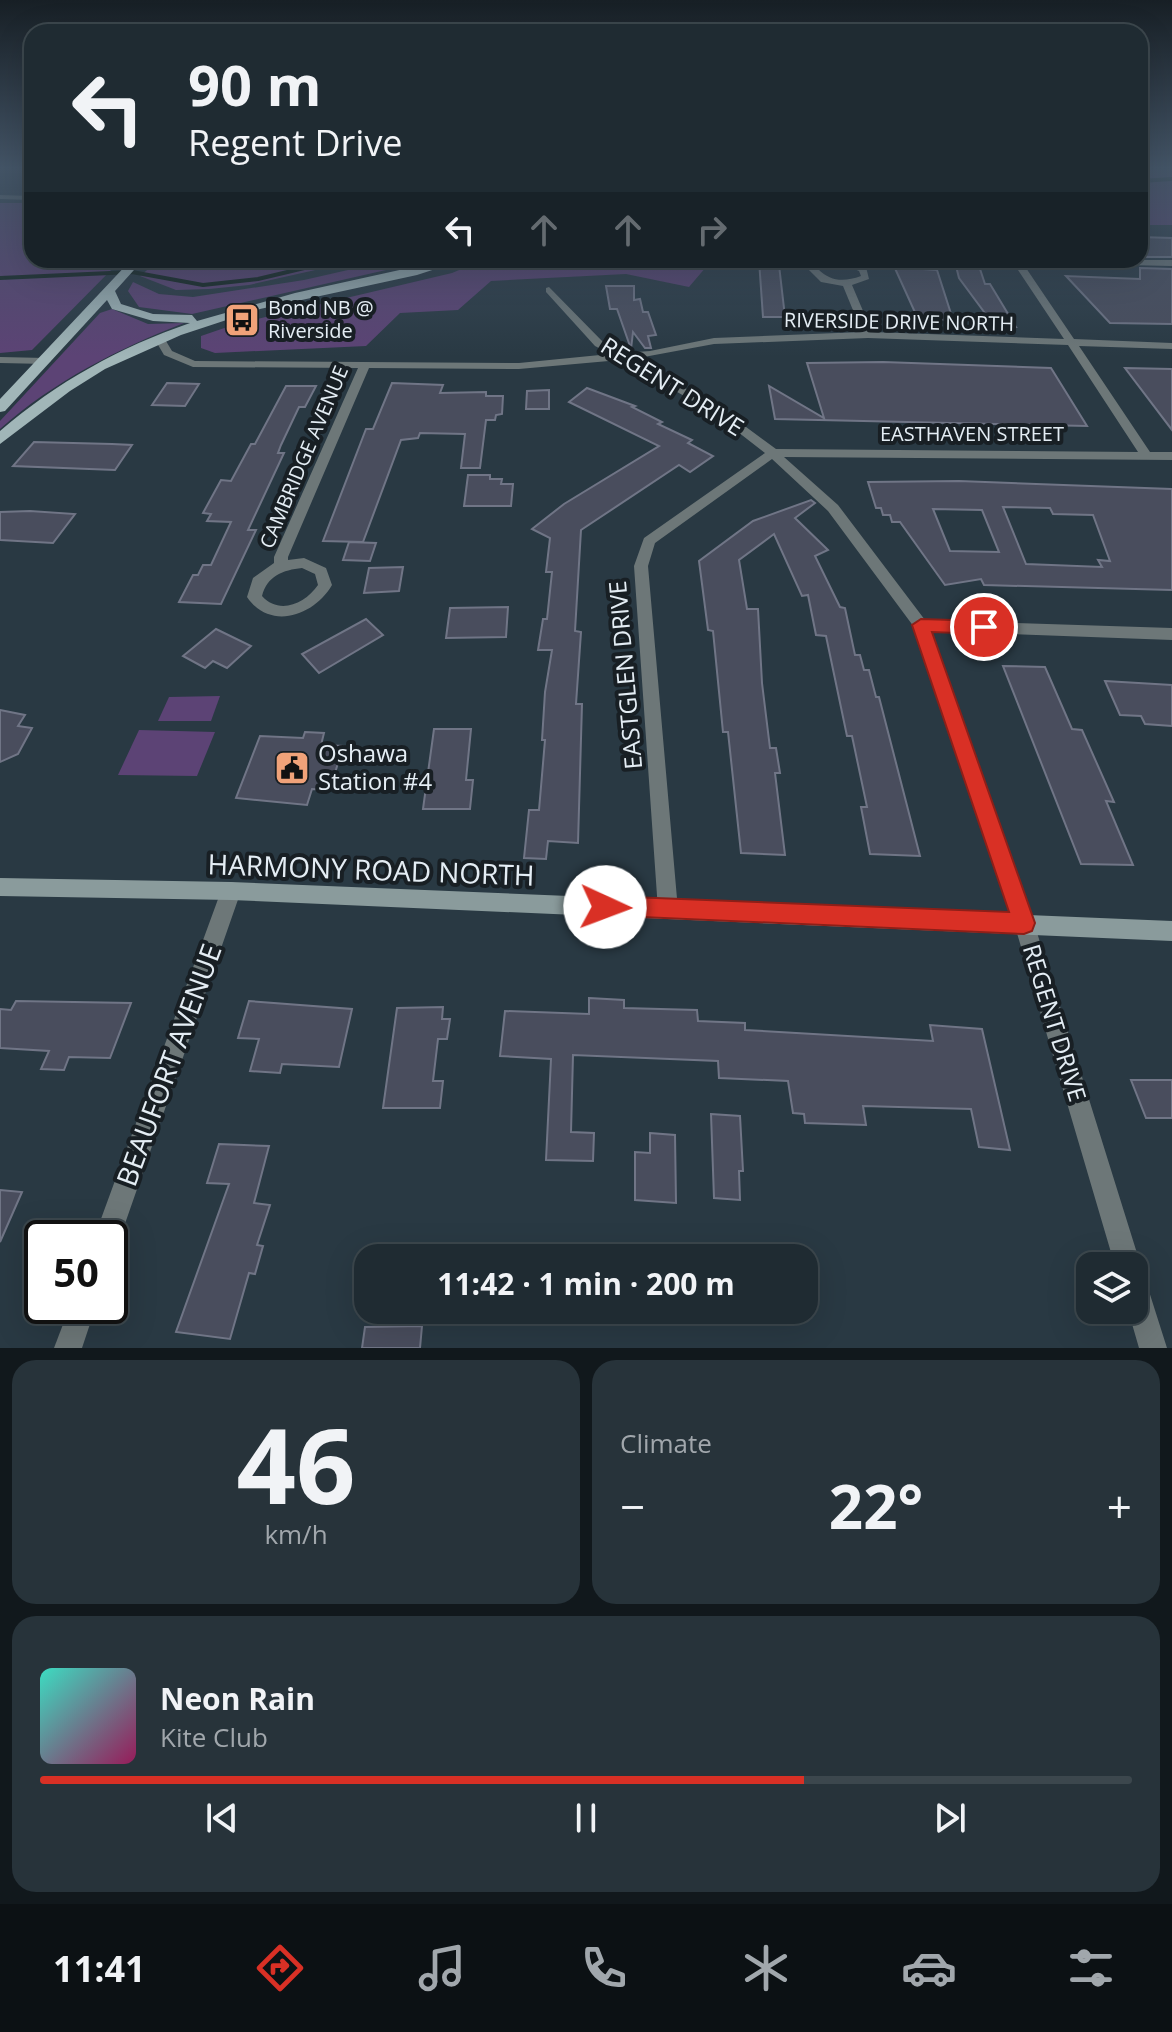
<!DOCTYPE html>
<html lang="en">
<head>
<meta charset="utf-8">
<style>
  :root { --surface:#1f2b32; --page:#27333a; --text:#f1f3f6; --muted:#a1a7ac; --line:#3c474d; --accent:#d93025 }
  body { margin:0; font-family:"Open Sans",sans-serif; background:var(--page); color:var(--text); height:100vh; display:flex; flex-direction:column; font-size:30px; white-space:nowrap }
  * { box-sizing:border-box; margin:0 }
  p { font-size:26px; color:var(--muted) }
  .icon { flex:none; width:44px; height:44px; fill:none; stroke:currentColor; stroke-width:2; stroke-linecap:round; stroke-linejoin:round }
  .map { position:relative; height:1348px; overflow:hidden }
  .drawer { display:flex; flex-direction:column; gap:12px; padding:12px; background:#11181c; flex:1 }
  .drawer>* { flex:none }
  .hud { position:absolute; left:24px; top:24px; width:1124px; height:244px; border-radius:24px; box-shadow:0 8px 32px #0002,0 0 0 2px var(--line); background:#1f2b32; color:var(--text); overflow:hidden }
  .tools { position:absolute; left:1076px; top:1252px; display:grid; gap:16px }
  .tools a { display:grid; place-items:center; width:72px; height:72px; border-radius:16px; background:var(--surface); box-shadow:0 8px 32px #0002,0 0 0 2px var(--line); font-size:40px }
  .speed { position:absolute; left:24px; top:1220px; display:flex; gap:16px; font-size:40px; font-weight:700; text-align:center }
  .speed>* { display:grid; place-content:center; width:104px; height:104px; border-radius:50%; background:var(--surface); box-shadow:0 8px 32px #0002,0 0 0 2px var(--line); line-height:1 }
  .speed .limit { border:4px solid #111; border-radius:12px; background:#fff; color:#111 }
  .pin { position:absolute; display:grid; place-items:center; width:68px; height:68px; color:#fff; margin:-34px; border:4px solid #fff; border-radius:50%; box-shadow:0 2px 8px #0007 }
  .me { position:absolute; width:88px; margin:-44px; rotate:92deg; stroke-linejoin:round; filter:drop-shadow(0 0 6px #0008) }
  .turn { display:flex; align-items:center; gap:28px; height:168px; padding:0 32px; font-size:36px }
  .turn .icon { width:104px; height:104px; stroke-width:2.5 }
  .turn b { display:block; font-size:56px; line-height:68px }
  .lanes { display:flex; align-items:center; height:76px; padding:0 32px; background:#0003; justify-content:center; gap:40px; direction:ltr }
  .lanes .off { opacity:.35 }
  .big { font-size:60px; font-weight:700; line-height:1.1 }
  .drawer .tile { flex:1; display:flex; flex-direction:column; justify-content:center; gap:12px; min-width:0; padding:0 28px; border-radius:24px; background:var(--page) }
  .drawer .dial { align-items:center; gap:0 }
  .dial b { font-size:104px; line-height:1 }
  .song { display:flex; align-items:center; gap:24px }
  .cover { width:96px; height:96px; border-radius:12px; background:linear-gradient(135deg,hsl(170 70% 55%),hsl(330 70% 35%)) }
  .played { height:8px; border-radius:4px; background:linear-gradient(90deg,var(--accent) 70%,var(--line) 70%) }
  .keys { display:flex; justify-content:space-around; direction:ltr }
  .heat { display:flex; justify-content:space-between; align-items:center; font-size:44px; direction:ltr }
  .drawer .tiles { flex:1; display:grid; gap:12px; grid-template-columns:1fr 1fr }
  .tile:last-child { grid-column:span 2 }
  .trip { position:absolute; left:354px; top:1244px; width:464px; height:80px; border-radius:24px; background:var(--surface); box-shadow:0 8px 32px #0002,0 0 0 2px var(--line); font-weight:700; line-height:80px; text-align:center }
  .dock { display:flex; height:128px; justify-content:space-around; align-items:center; background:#0c1114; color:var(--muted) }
  .dock .icon { width:56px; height:56px }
  .dock .active { color:var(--accent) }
  .dock b { font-size:36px; color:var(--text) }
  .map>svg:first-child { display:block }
  .green { fill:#5c4375 }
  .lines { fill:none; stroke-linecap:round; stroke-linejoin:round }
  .stream { stroke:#11231d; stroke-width:4 }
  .building { fill:#494d5d; stroke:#707586; stroke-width:2; fill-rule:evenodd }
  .minor { fill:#6d7778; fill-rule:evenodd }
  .secondary { fill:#8a9b9c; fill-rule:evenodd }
  .primary { fill:#a1b6b8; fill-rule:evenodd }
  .route { fill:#d93025; stroke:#8d1f18; stroke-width:2 }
  .labels { text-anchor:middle; stroke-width:8; stroke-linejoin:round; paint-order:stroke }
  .far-poi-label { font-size:20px; fill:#e4edf4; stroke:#181f24; text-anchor:start }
  .far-street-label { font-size:20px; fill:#e4edf4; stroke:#181f24 }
  .street-label { font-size:24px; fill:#e4edf4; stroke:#181f24 }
  .poi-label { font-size:24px; fill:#e4edf4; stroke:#181f24; text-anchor:start }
  .near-street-label { font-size:28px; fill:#e4edf4; stroke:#181f24 }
</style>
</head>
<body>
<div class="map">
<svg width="1172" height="1348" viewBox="0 0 1172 1348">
  <rect width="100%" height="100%" fill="#293943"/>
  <g class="green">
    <rect x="1140" y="169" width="32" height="56"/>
    <path d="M0,203H32V252L27,256L32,260H121L32,350L0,353Z"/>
    <path d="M159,260L245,263L250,260H360L249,285L209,289L176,290L140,276Z"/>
    <path d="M392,260H430L192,314L139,307L128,291L133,282L159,294L193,297L304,280Z"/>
    <path d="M483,260H712L689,287L626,274L491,281L458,310L400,313L366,346L215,353L201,348V336L236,324L452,273Z"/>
    <path d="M112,309L148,324L184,323C118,349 54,381 0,429V421L100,313Z"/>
    <path d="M220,696L211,721H158L169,697Z"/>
    <path d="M139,730L215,732L197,776L118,775Z"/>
  </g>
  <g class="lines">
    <g class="stream">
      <path d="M1140,181L1172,179"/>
      <path d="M0,278L132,272L203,285L258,279L338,260"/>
    </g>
  </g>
  <g class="building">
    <path d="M1140,237L1172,238V257H1140Z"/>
    <path d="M759,260L779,265L785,317H763Z"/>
    <path d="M913,261L923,269L937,270L953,320L918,319L893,264Z"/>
    <path d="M955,262L978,263L985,284H990L1016,327L996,328L959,278Z"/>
    <path d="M1140,268L1172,269V324L1110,323L1066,276L1140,279Z"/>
    <path d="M606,286H634V300L640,299L643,312H648L656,335L648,336L651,348H645L633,332L631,349L617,309H610Z"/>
    <path d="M883,362L1051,368L1087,426L775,419L769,386L824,418L807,363Z"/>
    <path d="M1125,368L1172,369V430Z"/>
    <path d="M167,383L199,384L185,406L152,405Z"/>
    <path d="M392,383L443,385L440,393L486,392V396H503L502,414L496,415L495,420H486L480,468H461L465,434L420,433L418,438L401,440L363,542L323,541L366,429H373Z"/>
    <path d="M286,386H316L305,407H299L281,445L278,453H284L248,530H256L221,604L179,602L193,575H198L203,565H211L231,522L207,521L211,514L203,513L221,480L231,481L251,444H255Z"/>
    <path d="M587,388L635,406L632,407L662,422L658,424L692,440L688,443L713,456L690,472L679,465L581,530L575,631L581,632L576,704H582L578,843L548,841L546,859L524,858L529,810H539L545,740H542L545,692L552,650H538L543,619H547L552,572H546L550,538L532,529L564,504L659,446L569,402Z"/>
    <path d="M549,390V409H526L527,391Z"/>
    <path d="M34,442L112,444L132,445L115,470L13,466Z"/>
    <path d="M468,475H490V479H502L501,484H513L511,506H464Z"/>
    <path d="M959,481L1172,489V590L984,585L981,579L945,585L900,522H892L890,515H883L881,508H876L868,482ZM1003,507L1050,508L1053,514L1093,515L1110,561L1098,560L1102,567L1026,564ZM933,509L982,510L999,552L950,551Z"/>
    <path d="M811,500L815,503L795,518L828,550L815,556L840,607L845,608L855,655H860L864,670H869L876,697H879L920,856L870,854L861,807H867L852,736H847L826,636L816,635L808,595L802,596L774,534L739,560L747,609H758L762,683L770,748H776L780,773H775L785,855L741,853L728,732H723L713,631L708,630L699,561L753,521Z"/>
    <path d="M0,512L30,511L75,514L53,543L0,540Z"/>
    <path d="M349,542L376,543L370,561L343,560Z"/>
    <path d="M403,567L399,591L364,593L369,568Z"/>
    <path d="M508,607L506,637L446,638L450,608Z"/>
    <path d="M366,619L383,635L319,673L302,654Z"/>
    <path d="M216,629L251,646L227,668L213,661L205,668L183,656Z"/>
    <path d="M1003,666L1045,667L1072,729L1082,730L1114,802L1106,801L1133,865L1081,864Z"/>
    <path d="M1105,681L1172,685V726L1145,724L1141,716L1120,715Z"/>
    <path d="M0,710L25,715L18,726L32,728L18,754L0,762Z"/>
    <path d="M434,729H471L466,780H473L470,809H423Z"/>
    <path d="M305,732L324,733L321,745L343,746L330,790L312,789L307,805L236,798L260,736L303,738Z"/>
    <path d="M589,998L624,1000V1008L697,1010L698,1021L745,1023V1030L933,1041L930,1025L982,1029L1010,1150L979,1147L971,1109L863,1106L866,1125L805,1123L804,1114L793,1113L788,1081L719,1078L718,1061L573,1055L571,1132L594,1133L593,1161L546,1160L551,1059L500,1056L505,1011L589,1014Z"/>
    <path d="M16,1001L131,1003L110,1058L69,1057L64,1070L41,1069L49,1051L0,1048V1009L11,1010Z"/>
    <path d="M249,1001L352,1009L339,1067L282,1064L280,1073L250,1071L259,1039L238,1038Z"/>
    <path d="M443,1007L442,1019H450L447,1039H438L433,1081H443L440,1108H383L397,1008Z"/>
    <path d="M1131,1080H1172V1118H1146Z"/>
    <path d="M711,1114L740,1116L743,1171H739L740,1200L714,1198Z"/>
    <path d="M650,1133L675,1135L676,1203L635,1200V1152L650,1153Z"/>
    <path d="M219,1144L269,1146L254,1203L270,1205L257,1245L263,1246L255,1274L249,1273L230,1339L176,1332L229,1184L207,1183Z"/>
    <path d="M0,1190L22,1192L0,1242Z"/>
    <path d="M422,1326L420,1348H362L365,1327Z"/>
  </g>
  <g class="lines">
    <g class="minor">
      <path d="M0,195L32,196V200L0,199Z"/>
      <path d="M820,260H850L866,267L869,279L852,285L872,332L1064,339L1016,267L1029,260H1172V266L1037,263L1026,268L1074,339L1172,343V349L1079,346L1150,452H1172V460L784,457L838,505L925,620L1172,628V640L931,631L1034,923L1141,1266L1138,1274L1143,1276L1147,1285L1167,1348H1139L1128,1310H1134V1266H1115L1014,923L914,627L828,511L772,459L655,543L648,566L678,910L675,917L668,919L661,917L658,910L634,566L644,538L765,453L711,411L620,360L519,369L369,368L288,557V560L304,558L326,568L332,585C314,616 270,631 247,597L253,578L274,563V557L358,368L193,367L164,355L154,338L163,336L172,351L195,361L519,363L610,354L595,346L546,292V288L549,287L603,342L623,353L650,351L714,338L862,332L843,286L821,282L808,269ZM830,263L843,264L859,271L861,276C844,282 831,282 818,269ZM868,338L1068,345L1138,452L776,449L719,407L633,359L714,344ZM302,568L315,574L318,585C305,604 279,615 262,596C267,576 283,570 302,568Z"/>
      <path d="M0,357L46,358L51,361L46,364L0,363Z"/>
      <path d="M231,882L238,884L241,891L120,1238L116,1247L110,1249V1238H94L221,891L224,884Z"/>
      <path d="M70,1306H96L82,1348H54Z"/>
    </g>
    <path class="secondary" d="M0,878L231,882L1172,921V941L231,900L0,896Z"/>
    <path class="primary" d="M131,260H143L115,291L121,304L153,314L192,315L197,321L295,293L445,260H463L417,275L260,309L181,335L105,369L70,391L0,444V431C57,382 120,347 190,323L153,321L112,309L107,300L5,411L0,412V399Z"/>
  </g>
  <linearGradient id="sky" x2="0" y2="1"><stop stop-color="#171f25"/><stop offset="0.47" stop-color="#435466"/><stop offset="1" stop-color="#435466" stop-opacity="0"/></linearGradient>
  <rect width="1172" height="357" fill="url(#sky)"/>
  <path class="route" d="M921,619L984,621L992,627L984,634L932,632L1035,923L1032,931L1024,934L597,915L594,907L597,899L605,896L1009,912L912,625Z"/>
  <defs>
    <g id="bus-square" transform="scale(1.8)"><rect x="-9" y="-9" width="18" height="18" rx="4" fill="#f0a279" stroke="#181f24"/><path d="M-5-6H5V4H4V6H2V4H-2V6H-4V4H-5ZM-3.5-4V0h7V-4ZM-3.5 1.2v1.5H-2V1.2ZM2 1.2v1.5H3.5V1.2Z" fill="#111"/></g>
    <g id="civic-square" transform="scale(1.8)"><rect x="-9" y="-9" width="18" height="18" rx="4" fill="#f0a279" stroke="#181f24"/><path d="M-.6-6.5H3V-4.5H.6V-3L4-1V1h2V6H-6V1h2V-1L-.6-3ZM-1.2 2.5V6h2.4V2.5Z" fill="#111"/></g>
  </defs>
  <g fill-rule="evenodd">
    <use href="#bus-square" x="242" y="320"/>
    <use href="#civic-square" x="292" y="768"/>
  </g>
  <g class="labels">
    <g class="far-poi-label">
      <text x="268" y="315">Bond NB @<tspan x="268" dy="23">Riverside</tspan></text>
    </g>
    <g class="far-street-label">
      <text transform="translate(899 322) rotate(1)" y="7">RIVERSIDE DRIVE NORTH</text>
      <text x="972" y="441">EASTHAVEN STREET</text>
      <text transform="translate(304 457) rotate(-67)" y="7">CAMBRIDGE AVENUE</text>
    </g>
    <g class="street-label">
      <text transform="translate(672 387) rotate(32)" y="8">REGENT DRIVE</text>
      <text transform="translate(626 675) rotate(-95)" y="8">EASTGLEN DRIVE</text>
      <text transform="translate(1054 1023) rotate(73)" y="8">REGENT DRIVE</text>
    </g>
    <g class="poi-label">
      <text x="318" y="762">Oshawa<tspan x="318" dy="28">Station #4</tspan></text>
    </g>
    <g class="near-street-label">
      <text transform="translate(371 870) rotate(2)" y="10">HARMONY ROAD NORTH</text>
      <text transform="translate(169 1065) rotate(-70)" y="10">BEAUFORT AVENUE</text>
    </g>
  </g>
</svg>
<div class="tools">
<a><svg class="icon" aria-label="layers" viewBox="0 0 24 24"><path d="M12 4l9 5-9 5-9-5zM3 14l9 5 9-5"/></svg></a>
</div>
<div class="speed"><div class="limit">50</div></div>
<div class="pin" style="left:984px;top:627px;background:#d93025"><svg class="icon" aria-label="arrive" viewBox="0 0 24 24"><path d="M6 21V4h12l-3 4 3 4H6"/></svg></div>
<svg class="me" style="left:605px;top:907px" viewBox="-20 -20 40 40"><circle r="19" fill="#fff"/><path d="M0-13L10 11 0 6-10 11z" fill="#d93025"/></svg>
<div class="trip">11:42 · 1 min · 200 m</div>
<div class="hud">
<div class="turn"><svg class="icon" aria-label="left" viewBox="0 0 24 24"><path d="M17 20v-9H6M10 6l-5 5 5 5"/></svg><div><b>90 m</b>Regent Drive</div></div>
<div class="lanes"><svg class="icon" aria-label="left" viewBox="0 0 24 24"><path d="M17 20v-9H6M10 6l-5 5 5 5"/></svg><svg class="icon off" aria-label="ahead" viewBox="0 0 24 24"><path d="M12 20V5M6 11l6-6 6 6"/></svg><svg class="icon off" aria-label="ahead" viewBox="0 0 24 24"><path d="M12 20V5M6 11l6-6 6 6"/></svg><svg class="icon off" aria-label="right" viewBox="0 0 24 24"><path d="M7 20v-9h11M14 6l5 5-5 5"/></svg></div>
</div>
</div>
<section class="drawer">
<div class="tiles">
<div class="tile dial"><b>46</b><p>km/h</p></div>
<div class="tile"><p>Climate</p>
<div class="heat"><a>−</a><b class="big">22°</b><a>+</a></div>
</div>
<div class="tile">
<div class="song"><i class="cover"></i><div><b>Neon Rain</b><p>Kite Club</p></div></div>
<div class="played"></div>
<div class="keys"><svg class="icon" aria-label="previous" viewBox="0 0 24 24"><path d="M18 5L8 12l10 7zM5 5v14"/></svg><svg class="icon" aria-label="pause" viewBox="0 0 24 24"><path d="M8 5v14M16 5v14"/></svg><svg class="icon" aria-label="next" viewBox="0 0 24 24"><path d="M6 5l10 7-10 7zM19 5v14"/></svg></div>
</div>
</div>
</section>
<nav class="dock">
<b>11:41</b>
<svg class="icon active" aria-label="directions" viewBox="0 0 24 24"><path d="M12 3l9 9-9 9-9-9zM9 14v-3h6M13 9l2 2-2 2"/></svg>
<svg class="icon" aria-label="music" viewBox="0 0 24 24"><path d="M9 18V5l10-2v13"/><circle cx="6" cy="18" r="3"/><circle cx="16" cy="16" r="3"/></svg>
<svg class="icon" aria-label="phone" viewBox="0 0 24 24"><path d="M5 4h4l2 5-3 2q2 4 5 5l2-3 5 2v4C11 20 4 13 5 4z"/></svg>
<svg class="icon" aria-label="climate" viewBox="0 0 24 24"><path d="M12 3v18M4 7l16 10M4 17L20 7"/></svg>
<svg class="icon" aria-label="car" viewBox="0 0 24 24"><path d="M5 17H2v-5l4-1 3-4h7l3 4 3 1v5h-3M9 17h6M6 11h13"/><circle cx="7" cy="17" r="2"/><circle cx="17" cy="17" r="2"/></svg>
<svg class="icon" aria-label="filters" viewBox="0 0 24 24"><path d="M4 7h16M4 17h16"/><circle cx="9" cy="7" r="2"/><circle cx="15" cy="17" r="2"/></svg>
</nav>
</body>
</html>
